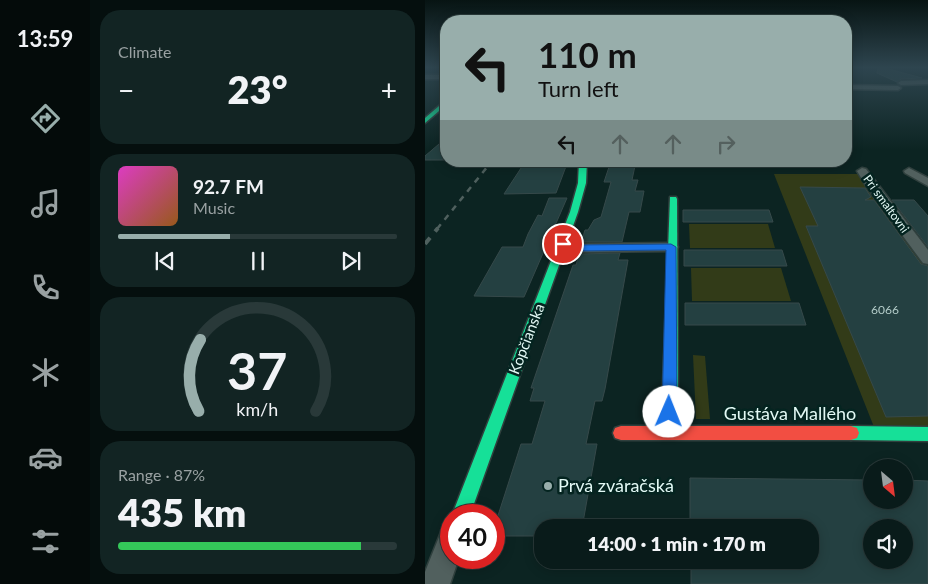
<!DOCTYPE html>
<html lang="en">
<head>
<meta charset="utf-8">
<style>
  :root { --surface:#091b1a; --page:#122423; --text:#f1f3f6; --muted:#99a1a2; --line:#293939; --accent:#98aeab }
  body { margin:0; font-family:Lato,sans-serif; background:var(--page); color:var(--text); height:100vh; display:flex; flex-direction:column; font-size:19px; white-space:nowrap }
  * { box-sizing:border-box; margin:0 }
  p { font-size:16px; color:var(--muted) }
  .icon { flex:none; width:28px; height:28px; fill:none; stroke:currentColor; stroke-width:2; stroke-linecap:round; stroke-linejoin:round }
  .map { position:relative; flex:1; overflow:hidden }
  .side { display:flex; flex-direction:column; gap:10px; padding:10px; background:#050f0e; width:335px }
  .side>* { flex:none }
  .banner { position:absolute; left:15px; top:15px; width:412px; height:152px; border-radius:20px; box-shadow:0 2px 12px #0003,0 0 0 1px var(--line); background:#98aeab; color:#111; overflow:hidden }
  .needle { width:32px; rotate:152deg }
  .controls { position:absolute; left:438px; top:459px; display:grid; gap:10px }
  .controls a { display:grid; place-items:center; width:50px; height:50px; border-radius:50%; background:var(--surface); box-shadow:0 2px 12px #0003,0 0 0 1px var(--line); font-size:25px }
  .speed { position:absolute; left:15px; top:504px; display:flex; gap:10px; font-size:25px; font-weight:700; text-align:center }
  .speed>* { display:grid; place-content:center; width:65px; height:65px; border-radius:50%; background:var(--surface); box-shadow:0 2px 12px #0003,0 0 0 1px var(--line); line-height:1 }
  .speed .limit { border:8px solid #d22; background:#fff; color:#111 }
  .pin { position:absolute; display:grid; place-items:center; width:42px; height:42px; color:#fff; margin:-21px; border:2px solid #fff; border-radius:50%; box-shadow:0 1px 5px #0007 }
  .me { position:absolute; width:55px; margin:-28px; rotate:1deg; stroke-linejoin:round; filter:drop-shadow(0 0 4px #0008) }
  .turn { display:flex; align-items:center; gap:18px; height:105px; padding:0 15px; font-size:22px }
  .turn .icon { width:65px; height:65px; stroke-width:2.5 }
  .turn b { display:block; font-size:35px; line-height:42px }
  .lanes { display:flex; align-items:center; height:48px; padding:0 15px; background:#0003; justify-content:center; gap:25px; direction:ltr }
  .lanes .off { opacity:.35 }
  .big { font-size:38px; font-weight:800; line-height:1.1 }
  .side .widget { flex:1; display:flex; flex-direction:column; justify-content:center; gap:8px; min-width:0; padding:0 18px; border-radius:20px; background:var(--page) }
  .side .dial { align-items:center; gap:0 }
  .dial svg { height:130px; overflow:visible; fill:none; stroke:var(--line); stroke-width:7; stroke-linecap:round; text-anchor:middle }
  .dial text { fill:var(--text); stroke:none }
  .song { display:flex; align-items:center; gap:15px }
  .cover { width:60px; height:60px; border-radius:8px; background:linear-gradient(135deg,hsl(310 70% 55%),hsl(30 70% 35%)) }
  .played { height:5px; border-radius:2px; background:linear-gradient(90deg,var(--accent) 40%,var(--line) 40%) }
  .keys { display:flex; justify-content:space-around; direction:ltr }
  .heat { display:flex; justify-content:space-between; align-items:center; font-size:28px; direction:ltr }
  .charge { height:8px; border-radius:4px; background:linear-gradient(90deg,#34c759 87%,var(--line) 0) }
  .trip { position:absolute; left:109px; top:519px; width:285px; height:50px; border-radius:20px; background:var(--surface); box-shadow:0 2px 12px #0003,0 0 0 1px var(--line); font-weight:800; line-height:50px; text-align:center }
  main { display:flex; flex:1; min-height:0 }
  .dock { display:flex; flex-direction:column; width:90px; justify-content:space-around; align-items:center; background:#040b0a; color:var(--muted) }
  .dock .icon { width:35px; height:35px }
  .dock .active { color:var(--accent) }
  .dock b { font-size:22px; color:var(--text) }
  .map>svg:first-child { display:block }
  .green { fill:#323b18 }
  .building { fill:#244041; stroke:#36494a; fill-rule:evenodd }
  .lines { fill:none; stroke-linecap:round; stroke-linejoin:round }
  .street-casing { stroke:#30403e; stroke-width:3 }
  .fast-casing { stroke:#30403e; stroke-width:3 }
  .jam-casing { stroke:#30403e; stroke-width:3 }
  .street { fill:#51605e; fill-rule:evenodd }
  .fast { fill:#16e098; fill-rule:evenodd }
  .jam { fill:#f24e42; fill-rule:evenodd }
  .rail-far1 { stroke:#4f605e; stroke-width:2.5; stroke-dasharray:6 6; stroke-linecap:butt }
  .rail { stroke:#4f605e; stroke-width:4; stroke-dasharray:8 8; stroke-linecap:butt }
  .route { fill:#1a73e8; stroke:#114b97 }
  .poi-dot { fill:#98aeab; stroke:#042420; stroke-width:2 }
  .labels { text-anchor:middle; stroke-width:5; stroke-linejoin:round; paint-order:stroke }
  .far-street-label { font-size:12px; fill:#e3f9f5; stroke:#042420 }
  .number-label { font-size:12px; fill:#b3cbc8 }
  .street-label { font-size:15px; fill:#e3f9f5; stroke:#042420 }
  .near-street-label { font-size:18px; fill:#e3f9f5; stroke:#042420 }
  .near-poi-label { font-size:18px; fill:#e3f9f5; stroke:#042420; text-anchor:start }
</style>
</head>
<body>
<main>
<nav class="dock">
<b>13:59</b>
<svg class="icon active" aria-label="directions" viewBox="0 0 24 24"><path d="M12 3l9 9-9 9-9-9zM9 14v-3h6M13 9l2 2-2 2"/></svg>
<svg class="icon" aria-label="music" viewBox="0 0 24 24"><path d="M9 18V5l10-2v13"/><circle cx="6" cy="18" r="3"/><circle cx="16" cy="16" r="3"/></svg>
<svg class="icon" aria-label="phone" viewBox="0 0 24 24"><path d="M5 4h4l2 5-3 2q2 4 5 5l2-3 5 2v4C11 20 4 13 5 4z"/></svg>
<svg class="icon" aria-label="climate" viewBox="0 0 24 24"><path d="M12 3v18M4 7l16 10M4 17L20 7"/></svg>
<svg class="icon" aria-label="car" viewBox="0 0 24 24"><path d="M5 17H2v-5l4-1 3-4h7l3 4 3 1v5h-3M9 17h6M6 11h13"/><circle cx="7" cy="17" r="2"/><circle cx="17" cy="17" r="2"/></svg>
<svg class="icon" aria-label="filters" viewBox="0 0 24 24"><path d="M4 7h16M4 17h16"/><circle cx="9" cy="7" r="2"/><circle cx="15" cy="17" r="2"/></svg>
</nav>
<section class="side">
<div class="widget"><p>Climate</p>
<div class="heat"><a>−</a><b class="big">23°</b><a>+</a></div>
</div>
<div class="widget">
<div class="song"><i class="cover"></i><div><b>92.7 FM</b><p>Music</p></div></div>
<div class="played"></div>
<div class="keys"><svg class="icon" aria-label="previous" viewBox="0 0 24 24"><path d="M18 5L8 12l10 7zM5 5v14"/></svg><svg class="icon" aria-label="pause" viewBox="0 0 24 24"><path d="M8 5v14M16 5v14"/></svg><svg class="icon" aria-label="next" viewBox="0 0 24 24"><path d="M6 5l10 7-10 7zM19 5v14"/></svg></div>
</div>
<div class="widget dial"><svg viewBox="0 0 100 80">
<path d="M14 69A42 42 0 1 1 86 69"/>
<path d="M14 69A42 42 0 0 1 15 25" stroke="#98aeab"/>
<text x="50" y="56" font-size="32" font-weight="700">37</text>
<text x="50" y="72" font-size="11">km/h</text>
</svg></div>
<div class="widget"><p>Range · 87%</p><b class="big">435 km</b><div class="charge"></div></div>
</section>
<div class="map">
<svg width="503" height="584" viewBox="0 0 503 584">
  <rect width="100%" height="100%" fill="#0c2422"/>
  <g class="green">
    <path d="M349,174H438L503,260V427H449Z"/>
    <path d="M264,224H343L350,248H265Z"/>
    <path d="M266,268H356L366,301H267Z"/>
    <path d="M268,355L280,356L285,419H271Z"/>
  </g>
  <g class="building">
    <path d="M453,68H460L497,78L476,79L472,82L452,73Z"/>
    <path d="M21,138V160H0V156Z"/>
    <path d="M143,161L131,193L79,194L100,162Z"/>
    <path d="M186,161H211L207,180H213L210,191H219L215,212H204L197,242H158L157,240L160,230H163L169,220L176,217L186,182H179Z"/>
    <path d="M375,187L440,188L446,197L440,200H449L496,264L503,266V416L461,417L381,226H393Z"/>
    <path d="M124,198H142L99,297L49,296L77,247H98L103,234L113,215L117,216Z"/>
    <path d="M467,200H489L503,216V247Z"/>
    <path d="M258,210H344L348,222H258Z"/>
    <path d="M259,250H357L362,266H259Z"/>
    <path d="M195,253L193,260H203L202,266L180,389L177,401H170L161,444H172L157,528H118V536H69V528L96,444H107L120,401H105L109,388H106L148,265H151L154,254Z"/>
    <path d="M260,303H374L381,325H260Z"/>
    <path d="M265,478L446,480V500H479V480L503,481V584H266V560H385V528H265ZM446,528H479V560H446Z"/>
  </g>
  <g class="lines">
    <g class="street-casing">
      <g id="street">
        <rect x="0" y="75" width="21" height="4"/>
        <path d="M503,80V84L476,85L473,83L476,81Z"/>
        <path d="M421,85L473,86L476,88L473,90L421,89Z"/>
        <path d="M437,168L441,169L503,250V264L498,263L443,189L432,171Z"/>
        <path d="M484,168L503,178V186L480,173L479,171Z"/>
        <path d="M138,240L153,244L246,243L251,244L253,247L251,250L246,251L153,252L133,247L131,244L133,241Z"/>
        <path d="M26,528V558H34L25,584H0V572L16,532Z"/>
      </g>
    </g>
    <g class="fast-casing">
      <g id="fast">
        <path d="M21,100V105L0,123V118Z"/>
        <path d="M154,161H162L161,183L153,212L45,515H27L145,212L153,183Z"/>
        <path d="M245,197H251L252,199L253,412L250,416L245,418L240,416L237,412Z"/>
        <path d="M426,426L503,427V441L426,440L420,438L418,433L420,428Z"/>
      </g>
    </g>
    <g class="jam-casing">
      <path id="jam" d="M196,426H426L432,428L434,433L432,438L426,440H196L190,438L188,433L190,428Z"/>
    </g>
    <use href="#street" class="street"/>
    <use href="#fast" class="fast"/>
    <use href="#jam" class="jam"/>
    <path class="rail-far1" d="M12,229L67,161"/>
    <path class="rail" d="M0,244L13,228"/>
  </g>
  <linearGradient id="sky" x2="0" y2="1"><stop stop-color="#071413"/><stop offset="0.45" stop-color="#2e454f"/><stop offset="1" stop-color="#2e454f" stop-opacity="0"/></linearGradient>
  <rect width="503" height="150" fill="url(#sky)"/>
  <path class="route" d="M138,241L153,245L246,244L251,247L252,412L250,417L244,418L239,417L237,412L241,250L153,251L135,246V242Z"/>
  <circle class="poi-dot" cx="123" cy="486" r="5"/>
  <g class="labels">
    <g class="far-street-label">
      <text transform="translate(461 204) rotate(54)" y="4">Pri smaltovni</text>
    </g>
    <g class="number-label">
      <text x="460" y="314">6066</text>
    </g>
    <g class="street-label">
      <text transform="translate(102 339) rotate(-69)" y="5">Kopčianska</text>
    </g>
    <g class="near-street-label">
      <text x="365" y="420">Gustáva Mallého</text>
    </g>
    <g class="near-poi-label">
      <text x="133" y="492">Prvá zváračská</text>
    </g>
  </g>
</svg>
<div class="controls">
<a><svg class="needle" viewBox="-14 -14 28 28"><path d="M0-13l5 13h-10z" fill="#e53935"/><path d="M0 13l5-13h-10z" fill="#99a1a2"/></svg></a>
<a><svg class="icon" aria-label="sound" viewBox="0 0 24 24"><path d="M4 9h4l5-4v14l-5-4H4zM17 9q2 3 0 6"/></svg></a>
</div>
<div class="speed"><div class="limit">40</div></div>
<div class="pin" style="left:138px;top:244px;background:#d93025"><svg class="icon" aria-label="arrive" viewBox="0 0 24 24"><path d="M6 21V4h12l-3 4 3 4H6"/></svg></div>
<svg class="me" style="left:244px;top:412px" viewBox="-20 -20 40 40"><circle r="19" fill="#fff"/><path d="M0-13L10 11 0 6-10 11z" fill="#1a73e8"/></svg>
<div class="trip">14:00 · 1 min · 170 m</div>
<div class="banner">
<div class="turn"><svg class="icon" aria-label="left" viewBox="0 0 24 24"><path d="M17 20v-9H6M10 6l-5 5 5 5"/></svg><div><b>110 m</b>Turn left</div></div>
<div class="lanes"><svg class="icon" aria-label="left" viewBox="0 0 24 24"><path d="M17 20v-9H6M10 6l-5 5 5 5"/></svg><svg class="icon off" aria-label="ahead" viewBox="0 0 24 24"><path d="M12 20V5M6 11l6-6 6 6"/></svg><svg class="icon off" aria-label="ahead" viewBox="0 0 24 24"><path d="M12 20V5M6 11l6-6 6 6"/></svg><svg class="icon off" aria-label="right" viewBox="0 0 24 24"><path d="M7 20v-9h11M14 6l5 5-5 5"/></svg></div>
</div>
</div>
</main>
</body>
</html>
